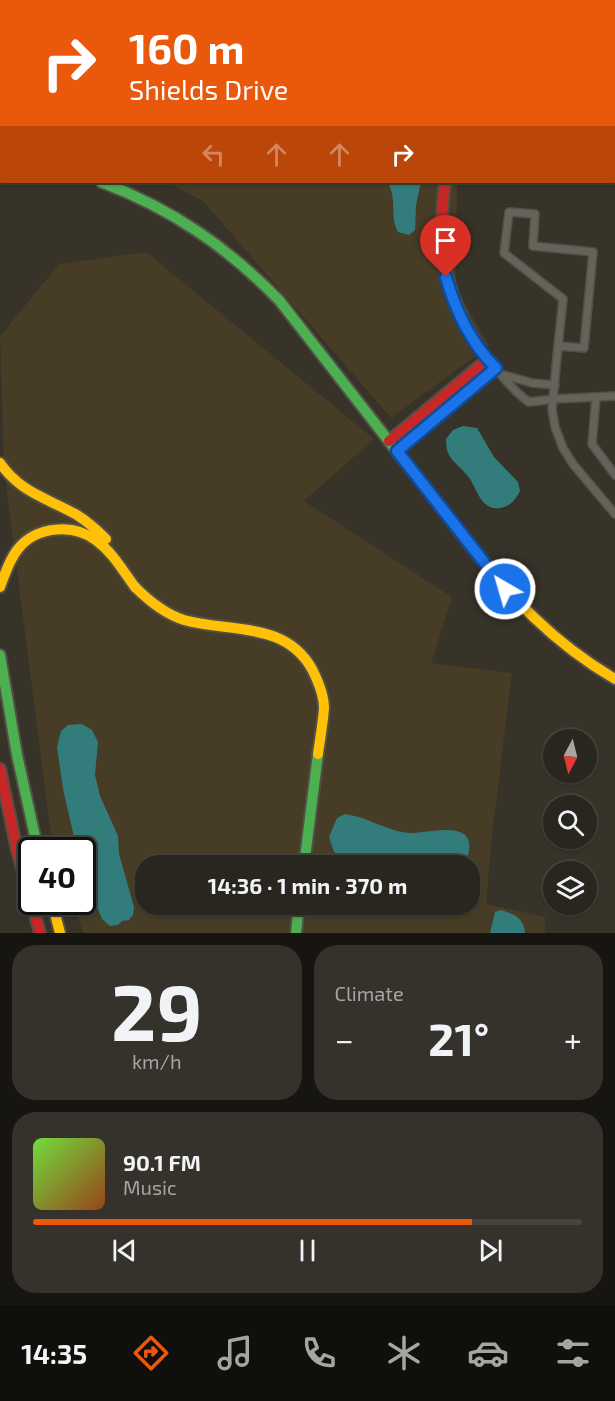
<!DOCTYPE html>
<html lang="en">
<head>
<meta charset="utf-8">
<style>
  :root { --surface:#29261f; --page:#35322c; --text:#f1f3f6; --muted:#a5a5a4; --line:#45433d; --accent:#ea580c }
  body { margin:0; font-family:"Exo 2",sans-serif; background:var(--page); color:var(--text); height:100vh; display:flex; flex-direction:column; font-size:22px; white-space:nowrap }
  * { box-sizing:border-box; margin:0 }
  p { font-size:20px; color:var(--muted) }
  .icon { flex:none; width:33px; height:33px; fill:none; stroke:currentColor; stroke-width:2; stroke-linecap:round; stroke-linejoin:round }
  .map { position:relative; height:933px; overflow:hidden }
  .sheet { display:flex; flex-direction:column; gap:12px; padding:12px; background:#171511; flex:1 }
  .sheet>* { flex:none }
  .banner { position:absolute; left:0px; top:0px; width:615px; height:183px; box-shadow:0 2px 4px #0004,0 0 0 2px var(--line); background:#ea580c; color:#fff; overflow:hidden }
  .needle { width:39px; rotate:187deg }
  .fabs { position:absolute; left:543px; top:729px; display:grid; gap:12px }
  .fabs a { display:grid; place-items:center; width:54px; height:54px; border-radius:50%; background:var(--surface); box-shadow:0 2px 4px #0004,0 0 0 2px var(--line); font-size:30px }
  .speed { position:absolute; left:18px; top:837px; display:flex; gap:12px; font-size:30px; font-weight:700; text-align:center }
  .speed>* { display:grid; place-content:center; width:78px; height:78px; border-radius:50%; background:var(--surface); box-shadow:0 2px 4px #0004,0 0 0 2px var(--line); line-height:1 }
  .speed .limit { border:3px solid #111; border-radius:9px; background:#fff; color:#111 }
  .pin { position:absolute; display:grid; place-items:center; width:51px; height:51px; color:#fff; margin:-62px -26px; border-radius:50% 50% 50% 0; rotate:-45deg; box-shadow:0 0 6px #0007 }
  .pin .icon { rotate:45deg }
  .me { position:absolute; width:66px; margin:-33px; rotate:322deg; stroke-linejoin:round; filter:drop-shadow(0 0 4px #0008) }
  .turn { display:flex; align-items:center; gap:21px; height:126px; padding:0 30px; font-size:27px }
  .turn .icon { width:78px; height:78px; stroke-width:2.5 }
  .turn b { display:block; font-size:42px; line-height:51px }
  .lanes { display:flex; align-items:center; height:57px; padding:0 30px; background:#0003; justify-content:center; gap:30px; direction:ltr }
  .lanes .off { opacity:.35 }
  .big { font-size:45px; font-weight:700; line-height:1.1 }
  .sheet .tile { flex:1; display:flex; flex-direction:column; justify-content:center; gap:9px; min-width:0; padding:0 21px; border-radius:24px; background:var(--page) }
  .sheet .dial { align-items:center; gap:0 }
  .dial b { font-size:78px; line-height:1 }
  .song { display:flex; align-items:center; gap:18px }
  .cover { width:72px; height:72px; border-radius:9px; background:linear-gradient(135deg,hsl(100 70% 55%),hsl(20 70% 35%)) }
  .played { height:6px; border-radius:3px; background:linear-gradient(90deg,var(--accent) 80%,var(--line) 80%) }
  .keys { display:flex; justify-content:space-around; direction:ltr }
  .heat { display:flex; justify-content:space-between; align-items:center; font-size:33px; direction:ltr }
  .sheet .tiles { flex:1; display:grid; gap:12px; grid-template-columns:1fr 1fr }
  .tile:last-child { grid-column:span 2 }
  .trip { position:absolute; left:135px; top:855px; width:345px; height:60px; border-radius:24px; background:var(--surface); box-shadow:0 2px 4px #0004,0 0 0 2px var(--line); font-weight:700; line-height:60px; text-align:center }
  .tabs { display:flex; height:96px; justify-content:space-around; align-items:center; background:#100f0c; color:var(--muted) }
  .tabs .icon { width:42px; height:42px }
  .tabs .current { color:var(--accent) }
  .tabs b { font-size:27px; color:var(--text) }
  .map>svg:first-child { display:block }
  .built { fill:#473c25; fill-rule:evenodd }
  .water { fill:#327d7c }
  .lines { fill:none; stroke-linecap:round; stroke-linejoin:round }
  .street-casing { stroke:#534f47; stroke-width:10 }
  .fast-casing { stroke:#534f47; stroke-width:14 }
  .slow-casing { stroke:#534f47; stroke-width:14 }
  .jam-casing { stroke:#534f47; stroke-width:14 }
  .street { stroke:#66625a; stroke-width:7 }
  .fast { stroke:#4caf50; stroke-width:10 }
  .slow { stroke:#ffc107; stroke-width:10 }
  .jam { stroke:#c62828; stroke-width:10 }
  .route-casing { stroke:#114b97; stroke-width:15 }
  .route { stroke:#1a73e8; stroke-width:10 }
</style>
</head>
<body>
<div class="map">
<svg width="615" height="933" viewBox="0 0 615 933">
  <rect width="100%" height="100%" fill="#373329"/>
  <g class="built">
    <path d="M0,0H615V176H614V2H2L1,140Z"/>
    <path d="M166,182H457L456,288L489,346L391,418L203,201Z"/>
    <path d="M146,252L374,439L304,501L452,597L431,663L512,673L492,835L486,904L545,917V933H83L73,902H82V850H57L50,828L4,469L0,336L59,264ZM146,866H470V904H146Z"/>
  </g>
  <g class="water">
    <path d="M387,182H421L416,205L415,230L409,235L398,232C389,216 398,197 387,182Z"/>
    <path d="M463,426L477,428L494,457L518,482L520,491C515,500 511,506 500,508C479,511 477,485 466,474C454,460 446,459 446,439L453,430Z"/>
    <path d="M82,724L92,730L98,742L95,775L100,796L118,836L119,854L134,907L133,915L129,920L122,921L118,925L110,926L102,919L83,872L82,850H77L63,789L57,747L61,731L68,725Z"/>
    <path d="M345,814C368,817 388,832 411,833C426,833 453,825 465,835C473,842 468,857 465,865H353L334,852L329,837L337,818Z"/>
    <path d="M501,910C514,914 524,918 525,933H490L495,912Z"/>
  </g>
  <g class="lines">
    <g class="street-casing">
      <g id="street">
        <path d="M509,212L535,214L533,246L593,252L584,348L558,346L563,299L504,253Z"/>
        <path d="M558,346L552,409L555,427L563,448L573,464L615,514"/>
        <path d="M487,360C502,374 512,391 529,402L554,399L615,396"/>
        <path d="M504,375L532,383L555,385"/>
        <path d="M596,397L592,444L615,475"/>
      </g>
    </g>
    <g class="fast-casing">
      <g id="fast">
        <path d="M460,0L461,2"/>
        <path d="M101,182C172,209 226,246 279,300L469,544"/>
        <path d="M0,655L17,755L38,850"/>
        <path d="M304,866L318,754"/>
        <path d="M296,933L299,904"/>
      </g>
    </g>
    <g class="slow-casing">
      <g id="slow">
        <path d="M0,463C21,493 47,498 77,515C88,522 97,530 106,539"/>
        <path d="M469,544C514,600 552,642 615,679"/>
        <path d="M0,587C5,574 9,560 18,549C36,526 74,523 97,541C113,553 123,571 135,587"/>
        <path d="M135,587C149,601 165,614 184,620C231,633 285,621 312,669C317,679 324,696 324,708C323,723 320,739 318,754"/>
        <path d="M52,902L60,933"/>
      </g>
    </g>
    <g class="jam-casing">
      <g id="jam">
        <path d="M219,0V2"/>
        <path d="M0,161H2"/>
        <path d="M614,168L615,167"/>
        <path d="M389,441L487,360C446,300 436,253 445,182"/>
        <path d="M397,451L496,368"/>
        <path d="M0,769L17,850L40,933"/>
      </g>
    </g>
    <use href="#street" class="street"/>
    <use href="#fast" class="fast"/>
    <use href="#slow" class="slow"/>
    <use href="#jam" class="jam"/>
  </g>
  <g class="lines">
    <g class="route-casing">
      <path id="route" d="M446,277C455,310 472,345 496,368L397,451L505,589"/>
    </g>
    <use href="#route" class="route"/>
  </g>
</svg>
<div class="fabs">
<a><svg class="needle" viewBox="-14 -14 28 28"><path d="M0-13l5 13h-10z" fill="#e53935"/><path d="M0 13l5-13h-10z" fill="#a5a5a4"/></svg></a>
<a><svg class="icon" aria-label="search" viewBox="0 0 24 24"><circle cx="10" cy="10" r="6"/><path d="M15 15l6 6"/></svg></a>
<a><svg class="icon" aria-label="layers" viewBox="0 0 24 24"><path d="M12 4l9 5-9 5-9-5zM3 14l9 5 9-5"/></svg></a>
</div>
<div class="speed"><div class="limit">40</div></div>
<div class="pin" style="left:446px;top:277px;background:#d93025"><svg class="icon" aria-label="arrive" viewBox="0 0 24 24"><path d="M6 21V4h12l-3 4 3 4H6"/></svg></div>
<svg class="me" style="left:505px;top:589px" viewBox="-20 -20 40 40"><circle r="17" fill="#1a73e8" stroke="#fff" stroke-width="3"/><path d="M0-11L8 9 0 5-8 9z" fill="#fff"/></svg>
<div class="trip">14:36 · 1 min · 370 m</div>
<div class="banner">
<div class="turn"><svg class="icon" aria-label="right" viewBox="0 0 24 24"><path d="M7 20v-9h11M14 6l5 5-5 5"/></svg><div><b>160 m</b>Shields Drive</div></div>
<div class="lanes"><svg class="icon off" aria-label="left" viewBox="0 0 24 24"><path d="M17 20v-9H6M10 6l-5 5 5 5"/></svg><svg class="icon off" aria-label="ahead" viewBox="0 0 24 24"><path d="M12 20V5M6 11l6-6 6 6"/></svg><svg class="icon off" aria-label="ahead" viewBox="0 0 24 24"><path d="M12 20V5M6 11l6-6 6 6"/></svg><svg class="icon" aria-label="right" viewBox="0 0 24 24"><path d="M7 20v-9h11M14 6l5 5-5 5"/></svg></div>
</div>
</div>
<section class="sheet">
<div class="tiles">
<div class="tile dial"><b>29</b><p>km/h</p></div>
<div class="tile"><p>Climate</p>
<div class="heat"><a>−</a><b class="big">21°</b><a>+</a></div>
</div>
<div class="tile">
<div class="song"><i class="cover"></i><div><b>90.1 FM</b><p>Music</p></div></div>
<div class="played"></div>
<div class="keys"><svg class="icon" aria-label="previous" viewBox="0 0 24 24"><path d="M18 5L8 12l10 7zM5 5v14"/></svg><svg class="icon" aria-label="pause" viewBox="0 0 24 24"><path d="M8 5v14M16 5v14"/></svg><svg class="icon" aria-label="next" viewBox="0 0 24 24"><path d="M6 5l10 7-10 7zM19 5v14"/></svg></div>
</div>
</div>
</section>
<nav class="tabs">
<b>14:35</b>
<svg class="icon current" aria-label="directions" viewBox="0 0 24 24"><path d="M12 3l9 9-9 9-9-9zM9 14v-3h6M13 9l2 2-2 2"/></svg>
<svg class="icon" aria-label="music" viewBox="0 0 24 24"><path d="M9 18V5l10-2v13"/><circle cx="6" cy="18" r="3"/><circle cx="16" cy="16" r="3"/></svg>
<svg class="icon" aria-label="phone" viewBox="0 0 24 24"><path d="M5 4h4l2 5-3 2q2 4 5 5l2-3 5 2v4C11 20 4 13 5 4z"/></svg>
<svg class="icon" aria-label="climate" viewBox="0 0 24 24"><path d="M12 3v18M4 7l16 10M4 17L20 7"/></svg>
<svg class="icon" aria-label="car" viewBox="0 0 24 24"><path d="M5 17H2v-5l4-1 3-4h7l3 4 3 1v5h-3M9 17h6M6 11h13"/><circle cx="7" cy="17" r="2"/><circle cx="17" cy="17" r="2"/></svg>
<svg class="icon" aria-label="filters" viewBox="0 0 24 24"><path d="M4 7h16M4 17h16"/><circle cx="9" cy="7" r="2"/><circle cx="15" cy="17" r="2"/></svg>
</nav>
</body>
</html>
